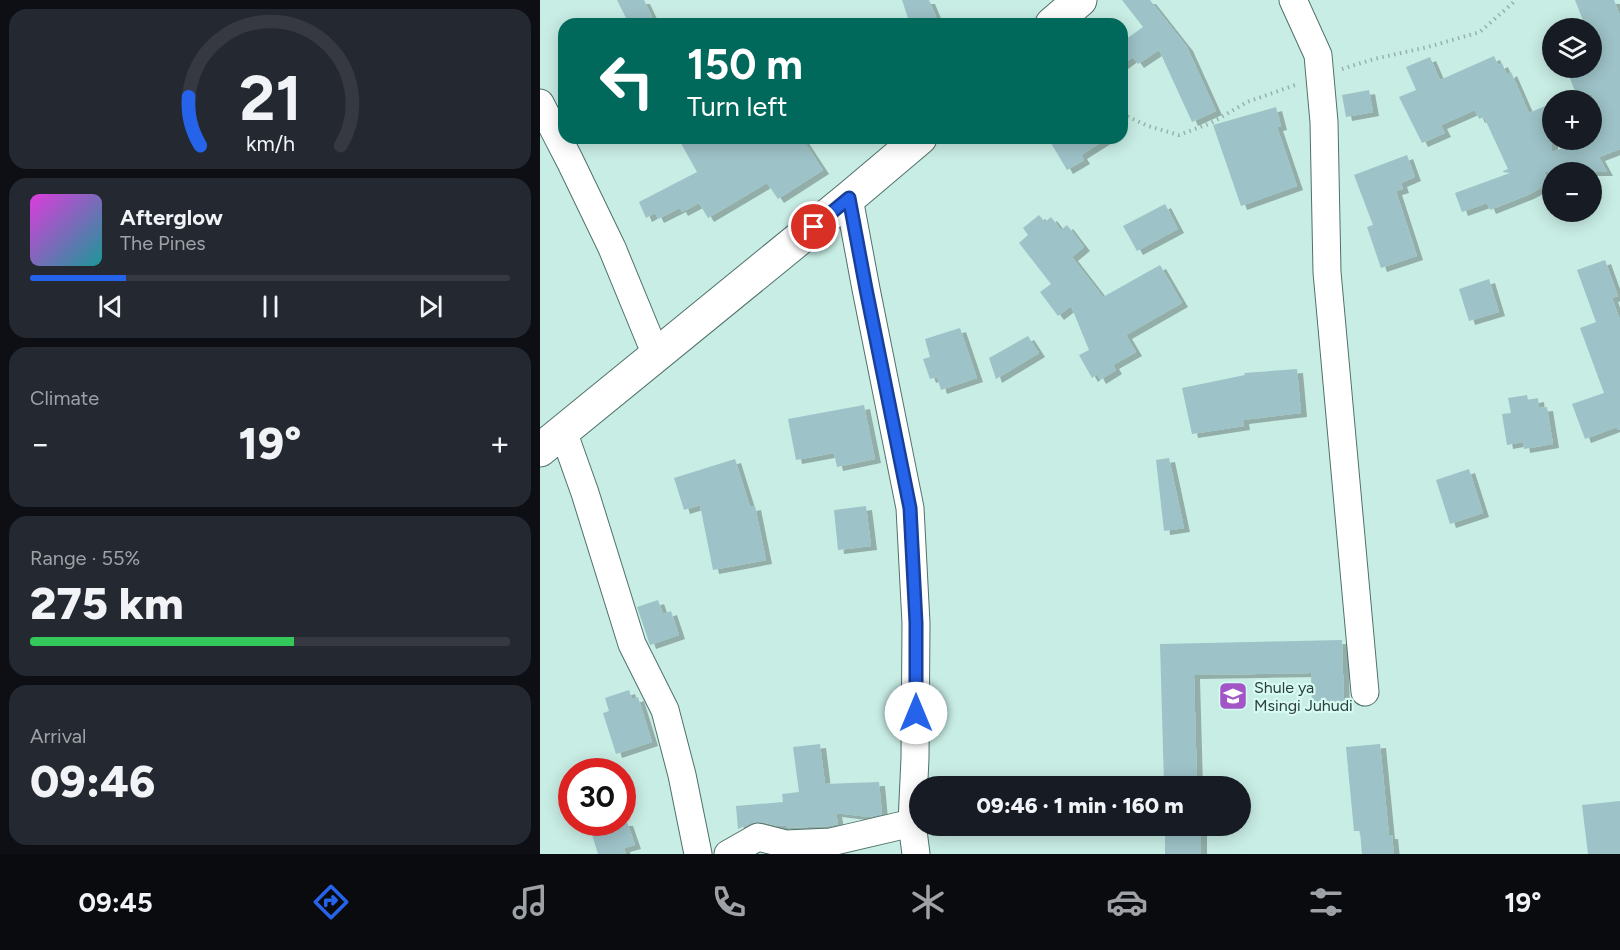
<!DOCTYPE html>
<html lang="en">
<head>
<meta charset="utf-8">
<style>
  :root { --surface:#171b24; --page:#242831; --text:#f1f3f6; --muted:#9ea1a6; --line:#363941; --accent:#2563eb }
  body { margin:0; font-family:Figtree,sans-serif; background:var(--page); color:var(--text); height:100vh; display:flex; flex-direction:column; font-size:22px; white-space:nowrap }
  * { box-sizing:border-box; margin:0 }
  p { font-size:20px; color:var(--muted) }
  .icon { flex:none; width:33px; height:33px; fill:none; stroke:currentColor; stroke-width:2; stroke-linecap:round; stroke-linejoin:round }
  .map { position:relative; flex:1; overflow:hidden }
  .drawer { display:flex; flex-direction:column; gap:9px; padding:9px; background:#0d0f14; width:540px }
  .drawer>* { flex:none }
  .top-card { position:absolute; left:18px; top:18px; width:570px; height:126px; border-radius:18px; box-shadow:0 3px 15px #0003; background:#00695c; color:#fff; overflow:hidden }
  .buttons { position:absolute; left:1002px; top:18px; display:grid; gap:12px }
  .buttons a { display:grid; place-items:center; width:60px; height:60px; border-radius:50%; background:var(--surface); box-shadow:0 3px 15px #0003; font-size:30px }
  .speed { position:absolute; left:18px; top:758px; display:flex; gap:12px; font-size:30px; font-weight:700; text-align:center }
  .speed>* { display:grid; place-content:center; width:78px; height:78px; border-radius:50%; background:var(--surface); box-shadow:0 3px 15px #0003; line-height:1 }
  .speed .limit { border:9px solid #d22; background:#fff; color:#111 }
  .pin { position:absolute; display:grid; place-items:center; width:51px; height:51px; color:#fff; margin:-26px; border:3px solid #fff; border-radius:50%; box-shadow:0 2px 6px #0007 }
  .me { position:absolute; width:66px; margin:-33px; rotate:0deg; stroke-linejoin:round; filter:drop-shadow(0 0 4px #0008) }
  .turn { display:flex; align-items:center; gap:21px; height:126px; padding:0 30px; font-size:27px }
  .turn .icon { width:78px; height:78px; stroke-width:2.5 }
  .turn b { display:block; font-size:42px; line-height:51px }
  .big { font-size:45px; font-weight:800; line-height:1.1 }
  .drawer .card { flex:1; display:flex; flex-direction:column; justify-content:center; gap:9px; min-width:0; padding:0 21px; border-radius:18px; background:var(--page) }
  .drawer .dial { align-items:center; gap:0 }
  .dial svg { height:156px; overflow:visible; fill:none; stroke:var(--line); stroke-width:7; stroke-linecap:round; text-anchor:middle }
  .dial text { fill:var(--text); stroke:none }
  .song { display:flex; align-items:center; gap:18px }
  .cover { width:72px; height:72px; border-radius:9px; background:linear-gradient(135deg,hsl(300 70% 55%),hsl(180 70% 35%)) }
  .played { height:6px; border-radius:3px; background:linear-gradient(90deg,var(--accent) 20%,var(--line) 20%) }
  .keys { display:flex; justify-content:space-around; direction:ltr }
  .heat { display:flex; justify-content:space-between; align-items:center; font-size:33px; direction:ltr }
  .charge { height:9px; border-radius:4px; background:linear-gradient(90deg,#34c759 55%,var(--line) 0) }
  .trip { position:absolute; left:369px; top:776px; width:342px; height:60px; border-radius:30px; background:var(--surface); box-shadow:0 3px 15px #0003; font-weight:800; line-height:60px; text-align:center }
  .menu { display:flex; height:96px; justify-content:space-around; align-items:center; background:#090b0e; color:var(--muted) }
  .menu .icon { width:42px; height:42px }
  .menu .on { color:var(--accent) }
  .menu b { font-size:27px; color:var(--text) }
  main { display:flex; flex:1; min-height:0 }
  .map>svg:first-child { display:block }
  .building { fill:#9dc2c7; filter:url(#shadow) }
  .lines { fill:none; stroke-linecap:round; stroke-linejoin:round }
  .minor-casing { stroke:#4f7169; stroke-width:29 }
  .tertiary-casing { stroke:#4f7169; stroke-width:35 }
  .path { stroke:#94b2ab; stroke-width:4; stroke-dasharray:1.5 4.5; stroke-linecap:butt }
  .minor { stroke:#fff; stroke-width:27 }
  .tertiary { stroke:#fff; stroke-width:33 }
  .route-casing { stroke:#184099; stroke-width:15 }
  .route { stroke:#2563eb; stroke-width:10 }
  .labels { text-anchor:middle; stroke-width:4.5; stroke-linejoin:round; paint-order:stroke }
  .poi-label { font-size:16px; fill:#2f3e3b; stroke:#d5fbf2; text-anchor:start }
</style>
</head>
<body>
<main>
<section class="drawer">
<div class="card dial"><svg viewBox="0 0 100 80">
<path d="M14 69A42 42 0 1 1 86 69"/>
<path d="M14 69A42 42 0 0 1 8 44" stroke="#2563eb"/>
<text x="50" y="56" font-size="32" font-weight="700">21</text>
<text x="50" y="72" font-size="11">km/h</text>
</svg></div>
<div class="card">
<div class="song"><i class="cover"></i><div><b>Afterglow</b><p>The Pines</p></div></div>
<div class="played"></div>
<div class="keys"><svg class="icon" aria-label="previous" viewBox="0 0 24 24"><path d="M18 5L8 12l10 7zM5 5v14"/></svg><svg class="icon" aria-label="pause" viewBox="0 0 24 24"><path d="M8 5v14M16 5v14"/></svg><svg class="icon" aria-label="next" viewBox="0 0 24 24"><path d="M6 5l10 7-10 7zM19 5v14"/></svg></div>
</div>
<div class="card"><p>Climate</p>
<div class="heat"><a>−</a><b class="big">19°</b><a>+</a></div>
</div>
<div class="card"><p>Range · 55%</p><b class="big">275 km</b><div class="charge"></div></div>
<div class="card"><p>Arrival</p><b class="big">09:46</b></div>
</section>
<div class="map">
<svg width="1080" height="854" viewBox="0 0 1080 854">
  <defs>
    <filter id="shadow"><feDropShadow dx="6" dy="4" stdDeviation="0" flood-color="#0004"/></filter>
  </defs>
  <rect width="100%" height="100%" fill="#c8ede5"/>
  <g class="building">
    <path d="M77,0H104L112,17L99,24H89Z"/>
    <path d="M362,0H389L399,24H370Z"/>
    <path d="M582,0H610L647,47L676,111L652,122L619,50L598,64L593,57L582,65V42L603,27Z"/>
    <path d="M1035,0H1074L1080,16V149L1059,157L1067,172H1004L1010,183L988,195L950,210L947,203L922,212L915,193L970,173L963,172V171L968,169L944,117L939,119L935,110L901,125L905,133L882,143L859,97L876,90L866,67L890,57L900,80L954,56L958,65L962,63L967,75L971,72L989,113L1012,103V152L1044,140H1052V94L1038,99L1026,68H1052V28H1046Z"/>
    <path d="M829,90L833,112L806,117L802,95Z"/>
    <path d="M736,107L741,126L737,127L757,186L701,206L673,125Z"/>
    <path d="M138,138H262L283,170L238,199L227,183L168,218L159,203L142,212L140,208L118,219L115,213L106,218L99,202L157,172Z"/>
    <path d="M508,138H568L541,155L544,160L527,170Z"/>
    <path d="M867,155L875,177L861,183L863,189L856,191L877,256L841,268L827,227L833,225L814,175Z"/>
    <path d="M625,204L638,229L597,251L583,226Z"/>
    <path d="M499,215L505,222L511,217L521,230L527,225L544,247L532,257L563,297L620,265L642,303L586,335L596,352L573,365L576,370L560,380L557,374L552,378L539,355L549,350L531,306L518,316L500,292L511,284L479,243L488,235L483,228Z"/>
    <path d="M1065,260L1078,296L1072,298L1080,320V430H1078L1077,427L1045,439L1032,404L1064,393L1040,328L1056,322L1037,270Z"/>
    <path d="M949,279L959,312L929,321L919,289Z"/>
    <path d="M420,328L437,378L401,390L397,377L390,379L383,359L390,357L385,339Z"/>
    <path d="M488,336L499,353L456,379L449,358Z"/>
    <path d="M757,369L761,413L703,420L704,426L652,434L642,388L705,375L704,373Z"/>
    <path d="M987,395L988,400L998,398L999,408L1007,407L1013,444L984,449L983,442L967,445L962,414L971,413L968,398Z"/>
    <path d="M324,405L335,459L297,467L294,453L256,460L248,419Z"/>
    <path d="M629,458L644,528L624,531L616,460Z"/>
    <path d="M195,459L210,507L215,506L226,560L173,570L160,505L144,510L134,478Z"/>
    <path d="M929,469L943,513L910,524L896,480Z"/>
    <path d="M326,506L331,546L298,550L294,510Z"/>
    <path d="M118,600L123,614L131,611L139,635L110,645L97,607Z"/>
    <path d="M802,640L804,706L772,707L771,673L654,675L657,783H624L620,644Z"/>
    <path d="M89,690L92,699L98,697L112,742L76,754L63,713L69,711L65,698Z"/>
    <path d="M280,744L285,784L339,782L342,814L329,817L296,813L298,824L289,826L248,828L246,825L238,826L221,822L211,823L198,829L196,806L243,802L242,794L259,792L253,747Z"/>
    <path d="M840,744L849,835H852L854,854H822L820,831H814L806,747Z"/>
    <path d="M1080,801V854H1048L1042,805Z"/>
    <path d="M48,822H87L95,845L84,848L86,854H58Z"/>
    <rect x="625" y="825" width="36" height="29"/>
  </g>
  <g class="lines">
    <g class="minor-casing">
      <g id="minor">
        <path d="M753,0L778,55L784,122L787,272L825,692"/>
        <path d="M0,103L30,161L72,248L116,355"/>
        <path d="M309,198L326,289L370,508L376,623L375,758L372,823L376,854"/>
        <path d="M23,431L45,493L92,644L125,710L142,775L158,854"/>
        <path d="M188,854L218,837L246,844L291,842L372,823"/>
      </g>
    </g>
    <g class="tertiary-casing">
      <g id="tertiary">
        <path d="M512,24L540,0"/>
        <path d="M0,450L309,198L380,138"/>
      </g>
    </g>
    <g class="path">
      <path d="M802,69L834,59L888,47L940,32L976,0"/>
      <path d="M582,114L608,126L639,135L671,123L707,102L755,85"/>
    </g>
    <use href="#minor" class="minor"/>
    <use href="#tertiary" class="tertiary"/>
  </g>
  <g class="lines">
    <g class="route-casing">
      <path id="route" d="M274,227L309,198L326,289L370,508L376,623V713"/>
    </g>
    <use href="#route" class="route"/>
  </g>
  <defs>
    <g id="school-square" transform="scale(1.5)"><rect x="-9" y="-9" width="18" height="18" rx="4" fill="#a255c7" stroke="#d5fbf2"/><path d="M0-5L7-2L0 1L-7-2ZM-4 1L0 2.5L4 1V4Q0 6-4 4Z" fill="#fff"/></g>
  </defs>
  <g fill-rule="evenodd">
    <use href="#school-square" x="693" y="696"/>
  </g>
  <g class="labels">
    <g class="poi-label">
      <text x="714" y="693">Shule ya<tspan x="714" dy="18">Msingi Juhudi</tspan></text>
    </g>
  </g>
</svg>
<div class="buttons">
<a><svg class="icon" aria-label="layers" viewBox="0 0 24 24"><path d="M12 4l9 5-9 5-9-5zM3 14l9 5 9-5"/></svg></a>
<a>+</a>
<a>−</a>
</div>
<div class="speed"><div class="limit">30</div></div>
<div class="pin" style="left:274px;top:227px;background:#d93025"><svg class="icon" aria-label="arrive" viewBox="0 0 24 24"><path d="M6 21V4h12l-3 4 3 4H6"/></svg></div>
<svg class="me" style="left:376px;top:713px" viewBox="-20 -20 40 40"><circle r="19" fill="#fff"/><path d="M0-13L10 11 0 6-10 11z" fill="#2563eb"/></svg>
<div class="trip">09:46 · 1 min · 160 m</div>
<div class="top-card">
<div class="turn"><svg class="icon" aria-label="left" viewBox="0 0 24 24"><path d="M17 20v-9H6M10 6l-5 5 5 5"/></svg><div><b>150 m</b>Turn left</div></div>
</div>
</div>
</main>
<nav class="menu">
<b>09:45</b>
<svg class="icon on" aria-label="directions" viewBox="0 0 24 24"><path d="M12 3l9 9-9 9-9-9zM9 14v-3h6M13 9l2 2-2 2"/></svg>
<svg class="icon" aria-label="music" viewBox="0 0 24 24"><path d="M9 18V5l10-2v13"/><circle cx="6" cy="18" r="3"/><circle cx="16" cy="16" r="3"/></svg>
<svg class="icon" aria-label="phone" viewBox="0 0 24 24"><path d="M5 4h4l2 5-3 2q2 4 5 5l2-3 5 2v4C11 20 4 13 5 4z"/></svg>
<svg class="icon" aria-label="climate" viewBox="0 0 24 24"><path d="M12 3v18M4 7l16 10M4 17L20 7"/></svg>
<svg class="icon" aria-label="car" viewBox="0 0 24 24"><path d="M5 17H2v-5l4-1 3-4h7l3 4 3 1v5h-3M9 17h6M6 11h13"/><circle cx="7" cy="17" r="2"/><circle cx="17" cy="17" r="2"/></svg>
<svg class="icon" aria-label="filters" viewBox="0 0 24 24"><path d="M4 7h16M4 17h16"/><circle cx="9" cy="7" r="2"/><circle cx="15" cy="17" r="2"/></svg>
<b>19°</b>
</nav>
</body>
</html>
